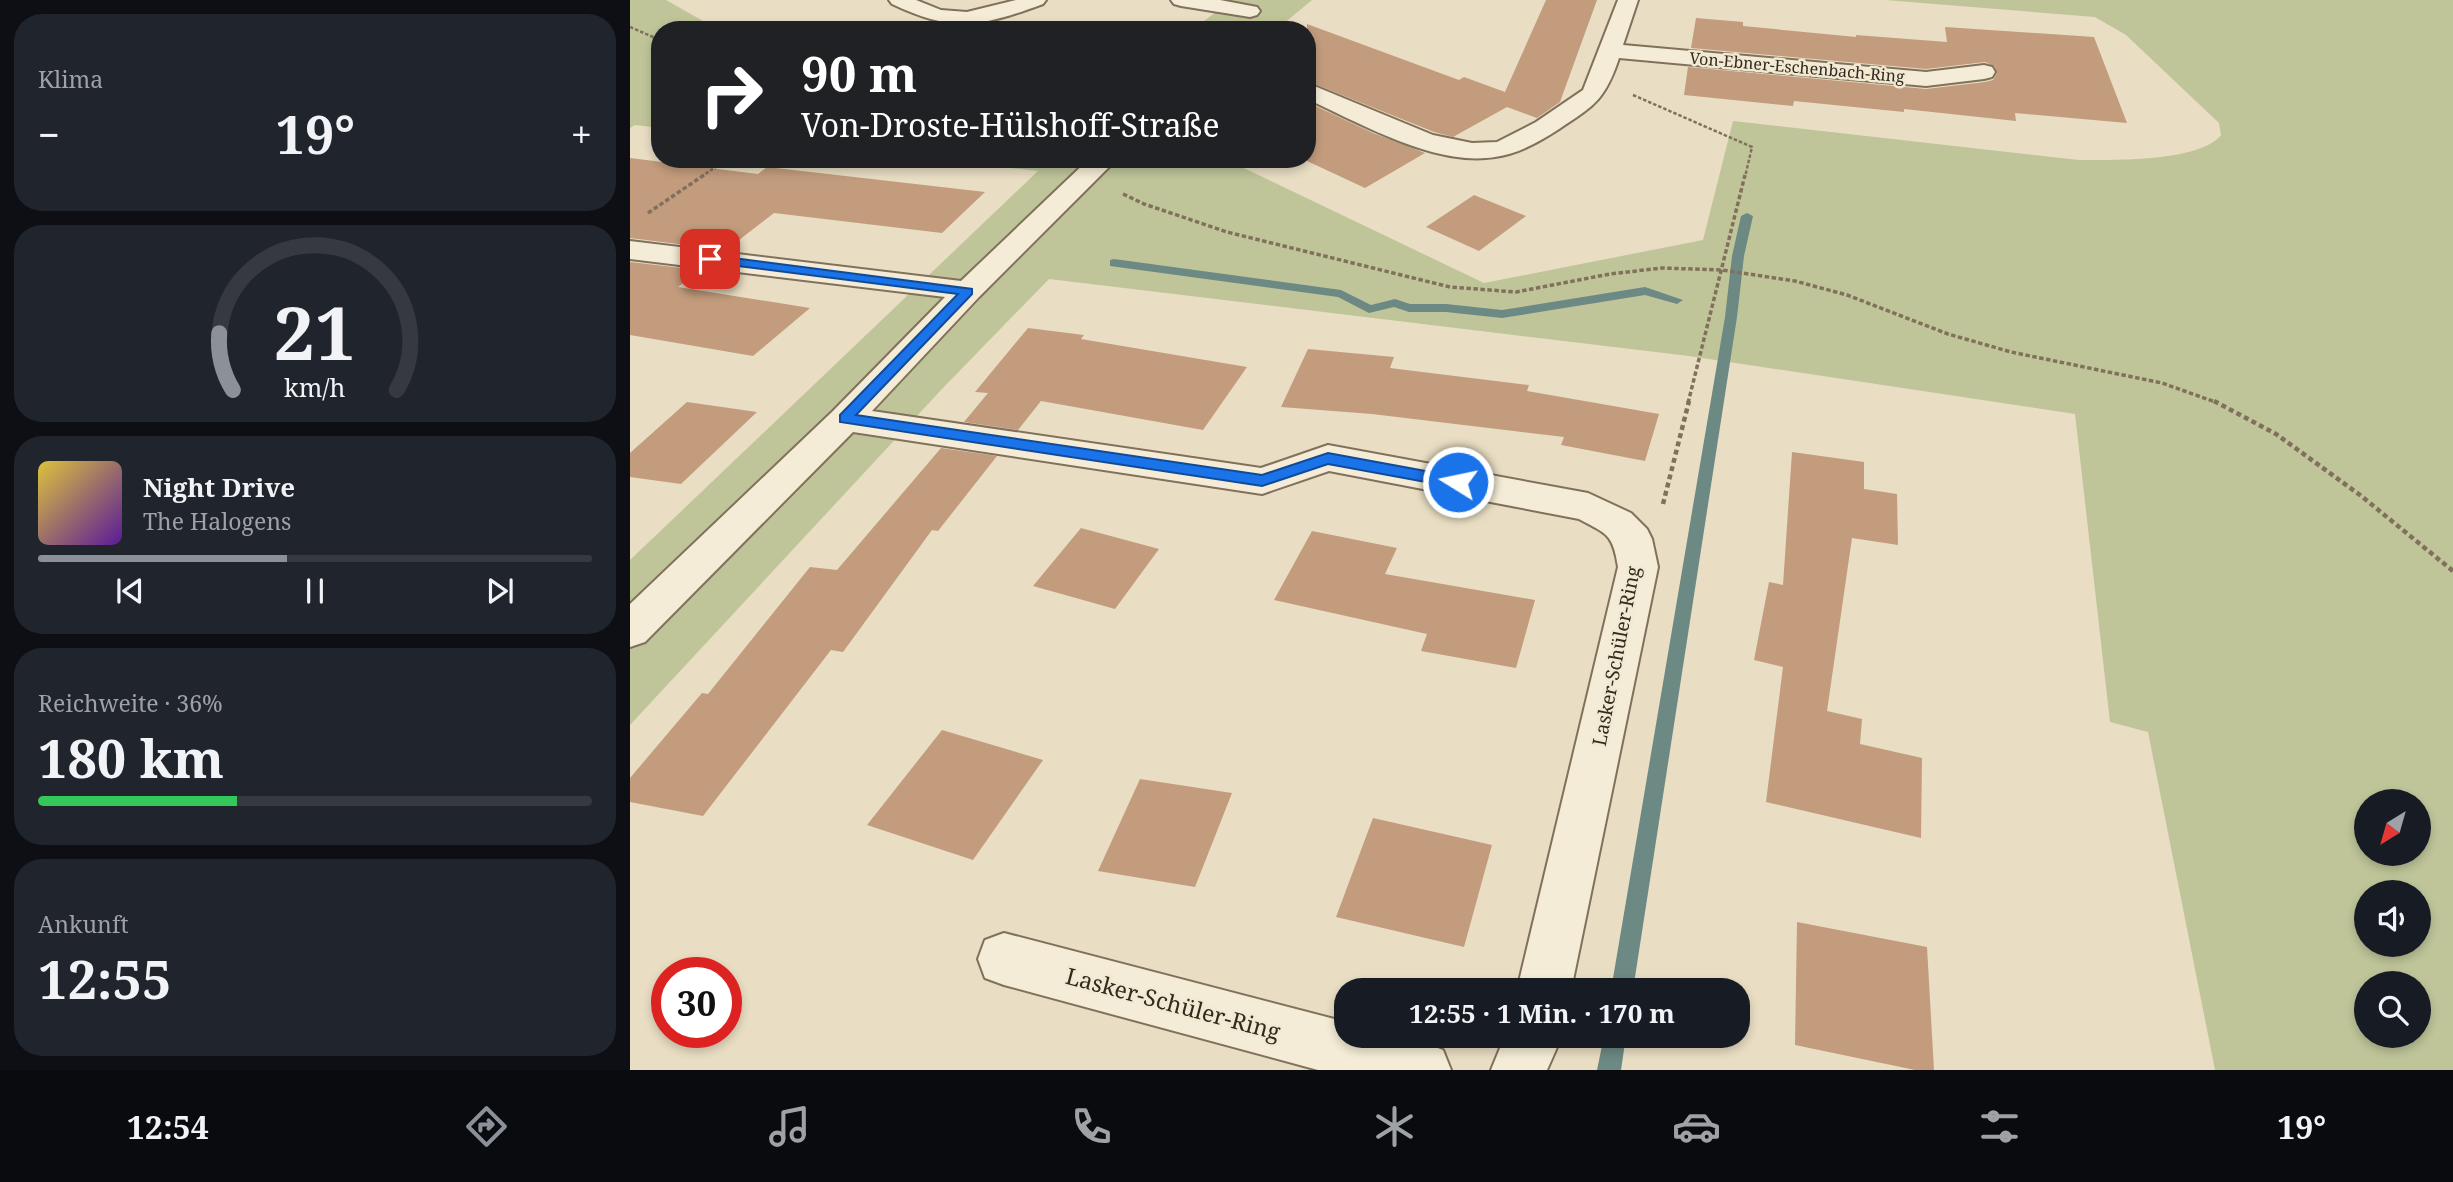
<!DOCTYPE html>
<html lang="de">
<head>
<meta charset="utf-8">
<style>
  :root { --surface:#171b24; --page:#20242c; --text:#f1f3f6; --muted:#9ea1a6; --line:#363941; --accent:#8c9099 }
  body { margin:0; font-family:"Noto Serif",serif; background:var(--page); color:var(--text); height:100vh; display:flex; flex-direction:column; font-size:26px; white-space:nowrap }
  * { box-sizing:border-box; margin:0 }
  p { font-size:23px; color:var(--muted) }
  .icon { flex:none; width:38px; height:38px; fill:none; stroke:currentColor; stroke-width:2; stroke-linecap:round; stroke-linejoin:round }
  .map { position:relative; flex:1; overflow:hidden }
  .sheet { display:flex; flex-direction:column; gap:14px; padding:14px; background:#0d0f14; width:630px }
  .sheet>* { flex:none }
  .guide { position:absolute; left:21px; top:21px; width:665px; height:147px; border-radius:28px; box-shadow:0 4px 10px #0003; background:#202124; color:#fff; overflow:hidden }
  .needle { width:46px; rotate:217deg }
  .tools { position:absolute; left:1724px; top:789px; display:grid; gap:14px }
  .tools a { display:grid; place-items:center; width:77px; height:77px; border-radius:50%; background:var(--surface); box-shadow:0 4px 10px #0003; font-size:35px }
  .speed { position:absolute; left:21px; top:957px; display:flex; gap:14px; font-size:35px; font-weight:700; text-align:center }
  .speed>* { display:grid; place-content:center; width:91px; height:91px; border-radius:50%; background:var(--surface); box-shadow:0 4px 10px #0003; line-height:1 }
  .speed .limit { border:10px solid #d22; background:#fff; color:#111 }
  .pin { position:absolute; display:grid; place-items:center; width:60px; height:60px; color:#fff; margin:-30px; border-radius:14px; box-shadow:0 4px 10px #0006 }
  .me { position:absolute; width:77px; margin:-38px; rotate:280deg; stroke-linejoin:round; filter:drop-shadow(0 0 5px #0008) }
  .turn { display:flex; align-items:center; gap:24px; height:147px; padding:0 35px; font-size:32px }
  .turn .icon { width:91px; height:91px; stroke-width:2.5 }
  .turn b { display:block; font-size:49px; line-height:60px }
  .big { font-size:52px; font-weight:700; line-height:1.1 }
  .sheet .card { flex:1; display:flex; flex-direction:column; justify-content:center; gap:10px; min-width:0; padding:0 24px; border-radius:28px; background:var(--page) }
  .sheet .dial { align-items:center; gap:0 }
  .dial svg { height:182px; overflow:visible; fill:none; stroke:var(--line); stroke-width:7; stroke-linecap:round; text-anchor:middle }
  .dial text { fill:var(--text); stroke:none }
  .song { display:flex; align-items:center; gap:21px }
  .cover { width:84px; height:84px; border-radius:10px; background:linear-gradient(135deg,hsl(50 70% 55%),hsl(270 70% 35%)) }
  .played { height:7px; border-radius:4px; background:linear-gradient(90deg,var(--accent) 45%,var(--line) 45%) }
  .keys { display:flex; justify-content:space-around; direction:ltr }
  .heat { display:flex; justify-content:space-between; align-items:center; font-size:38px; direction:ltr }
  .charge { height:10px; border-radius:5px; background:linear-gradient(90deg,#34c759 36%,var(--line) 0) }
  .trip { position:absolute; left:704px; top:978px; width:416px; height:70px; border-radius:28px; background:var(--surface); box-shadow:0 4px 10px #0003; font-weight:700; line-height:70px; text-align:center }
  .tabs { display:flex; height:112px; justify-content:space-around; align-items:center; background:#090b0e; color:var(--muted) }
  .tabs .icon { width:49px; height:49px }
  .tabs .active { color:var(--accent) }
  .tabs b { font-size:32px; color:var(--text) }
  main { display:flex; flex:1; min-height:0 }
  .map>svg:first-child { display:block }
  .green { fill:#bfc599; fill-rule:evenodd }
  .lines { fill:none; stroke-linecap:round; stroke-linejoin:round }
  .stream { fill:#6d8983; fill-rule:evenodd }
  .building { fill:#c39c7d }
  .street-casing { stroke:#81715c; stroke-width:4 }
  .path-far2 { stroke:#81715c; stroke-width:2.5; stroke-dasharray:3.5 2; stroke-linecap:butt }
  .path-far1 { stroke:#81715c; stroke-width:3.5; stroke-dasharray:4.5 2.5; stroke-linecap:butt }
  .path { stroke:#81715c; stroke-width:4.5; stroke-dasharray:5 3.5; stroke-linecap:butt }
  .street { fill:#f4ecd6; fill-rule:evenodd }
  .route { fill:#1a73e8; stroke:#114b97; stroke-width:2 }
  .labels { text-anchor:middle; stroke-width:5; stroke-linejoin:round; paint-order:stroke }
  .far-street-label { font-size:16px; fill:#33291f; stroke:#f1e9d2 }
  .street-label { font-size:19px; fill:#33291f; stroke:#f1e9d2 }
  .near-street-label { font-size:23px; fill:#33291f; stroke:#f1e9d2 }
</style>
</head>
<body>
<main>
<section class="sheet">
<div class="card"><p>Klima</p>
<div class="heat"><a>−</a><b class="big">19°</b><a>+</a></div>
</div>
<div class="card dial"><svg viewBox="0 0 100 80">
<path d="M14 69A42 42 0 1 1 86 69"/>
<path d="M14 69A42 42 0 0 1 8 44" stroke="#8c9099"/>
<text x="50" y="56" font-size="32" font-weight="700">21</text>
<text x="50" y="72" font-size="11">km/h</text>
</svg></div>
<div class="card">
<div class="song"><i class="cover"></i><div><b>Night Drive</b><p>The Halogens</p></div></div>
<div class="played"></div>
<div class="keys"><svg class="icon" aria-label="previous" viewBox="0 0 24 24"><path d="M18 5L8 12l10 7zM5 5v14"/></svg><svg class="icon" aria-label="pause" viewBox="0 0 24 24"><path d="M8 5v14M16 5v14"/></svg><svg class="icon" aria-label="next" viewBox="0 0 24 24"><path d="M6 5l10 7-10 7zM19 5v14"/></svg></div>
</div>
<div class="card"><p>Reichweite · 36%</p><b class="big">180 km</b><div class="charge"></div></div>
<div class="card"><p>Ankunft</p><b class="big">12:55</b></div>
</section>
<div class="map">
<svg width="1823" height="1070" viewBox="0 0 1823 1070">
  <rect width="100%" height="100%" fill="#e9dec3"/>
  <g class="green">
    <path d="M0,0H36L89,30H30V128L5,125L0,128Z"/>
    <path d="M602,0H682L646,30H562Z"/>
    <path d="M1255,0H1823V1070H1585L1518,732L1480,722L1445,414L1059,356L419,279L312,389L0,725V560L408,171L306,159H595L854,283L1073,240L1103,121L1449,160C1482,160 1570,162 1591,135L1589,123L1496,35L1465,17ZM1736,802H1788V854H1736ZM1736,892H1788V945H1736ZM1736,984H1788V1036H1736Z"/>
  </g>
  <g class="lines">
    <g class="stream">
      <path d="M1117,213L1123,216L1114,256L1107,317L1003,990H981L1095,317L1102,256L1111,216Z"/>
      <path d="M484,259L711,290L741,305L765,299L780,304H816L872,310L1015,287L1053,300L1047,304L1015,295L872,318L816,312H779L764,307L739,313L708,297L480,266V260Z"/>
      <path d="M974,1036H996L991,1070H967Z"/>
    </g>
  </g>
  <g class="building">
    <path d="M916,0H967L930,102L907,118L877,107L823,137L804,132L677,81V24L829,80L834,77L875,92Z"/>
    <path d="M1066,18L1113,22V26L1226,37V35L1317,42L1315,27L1464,37L1497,123L1385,113L1386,121L1274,109V112L1164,101L1163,106L1054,95L1058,67L1296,89L1355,82L1363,80L1367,73L1364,66L1355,62L1296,69L1061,48Z"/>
    <path d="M677,102L743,133L795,153L735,188L677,161Z"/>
    <path d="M0,158L128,174L137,167L355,192L312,233L144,213L96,250L0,238Z"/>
    <path d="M844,195L896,216L849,251L796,227Z"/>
    <path d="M0,262L70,270L48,287L180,308L123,356L0,335Z"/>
    <path d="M398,328L454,335L451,339L617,367L573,430L411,401L388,430L334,422L358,393L345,392Z"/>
    <path d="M678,349L764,357L760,368L899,385L897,391L1029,414L1015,461L931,445L934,437L742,414L651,407Z"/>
    <path d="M57,402L127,412L51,484L0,477V453Z"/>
    <path d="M311,448L367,456L308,531L302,530L213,652L201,650L73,816L0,802V778L72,693L78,694L180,567L207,570Z"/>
    <path d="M1162,452L1234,462V489L1267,494L1268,545L1222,538L1197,711L1232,719L1230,744L1292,758L1291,838L1136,802L1153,667L1124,660L1139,582L1153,585Z"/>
    <path d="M451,528L529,549L485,609L403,586Z"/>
    <path d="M682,531L767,548L755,574L905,600L886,668L791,651L797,634L644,600Z"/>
    <path d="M312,730L413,760L343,860L237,825Z"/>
    <path d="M510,779L602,793L565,887L468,871Z"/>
    <path d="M743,818L862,845L834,947L706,917Z"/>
    <path d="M1167,922L1297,947L1304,1070H1285L1165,1045Z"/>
  </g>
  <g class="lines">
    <g class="street-casing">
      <g id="street">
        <path d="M259,0H286L311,10L337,12L386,0H416L413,4C351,27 323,33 262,4Z"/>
        <path d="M541,0H590L627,7L630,11L627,15L620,17L551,6L544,4Z"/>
        <path d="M988,0H1008L993,45L1296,72L1354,65L1362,67L1365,72L1362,77L1354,79L1296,86L989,58C975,100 964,106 929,129C909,142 888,154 865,157C805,167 730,123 677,99V83L803,135L842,143L867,142L906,122L953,90Z"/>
        <path d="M459,159H487L349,297L242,411L631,468L698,445L958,493L1001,513L1017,529L1022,539L1028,567L941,990H887L988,567C983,534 977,534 949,519L699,471L632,494L223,432L15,642L0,647V604L203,411L315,297L0,259V241L331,281Z"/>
        <path d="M374,933L716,1022V1036C753,1036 778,1036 813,1050L821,1070H688L374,985L355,978L348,959L355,940Z"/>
        <path d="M875,1036H932L917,1070H861Z"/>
      </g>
    </g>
    <g class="path-far2">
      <path d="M0,27L30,40"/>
      <path d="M1003,95L1122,147L1115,177"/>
      <path d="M71,177L97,159"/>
    </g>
    <g class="path-far1">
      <path d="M493,194L514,204L597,232L820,287L886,292L980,274L1032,268L1092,270L1165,281L1217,295L1318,334L1381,352L1532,383L1588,403"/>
      <path d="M18,213L74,175"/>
      <path d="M1058,403L1115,175"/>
    </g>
    <g class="path">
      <path d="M1584,401L1646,434L1730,495L1823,571"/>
      <path d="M1033,504L1059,401"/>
    </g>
    <use href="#street" class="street"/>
  </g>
  <path class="route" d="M80,255L342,289V294L226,415L632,475L698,453L828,477L835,482L828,488L698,464L632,486L210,422V415L328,294L76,262V256Z"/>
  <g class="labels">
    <g class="far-street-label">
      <text transform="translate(1167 67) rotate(5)" y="6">Von-Ebner-Eschenbach-Ring</text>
    </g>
    <g class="street-label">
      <text transform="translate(986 656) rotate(-79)" y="7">Lasker-Schüler-Ring</text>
    </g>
    <g class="near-street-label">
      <text transform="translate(543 1004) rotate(15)" y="8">Lasker-Schüler-Ring</text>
    </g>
  </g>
</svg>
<div class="tools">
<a><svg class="needle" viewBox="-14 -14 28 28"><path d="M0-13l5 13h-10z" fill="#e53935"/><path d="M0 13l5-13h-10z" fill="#9ea1a6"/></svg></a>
<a><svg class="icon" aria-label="sound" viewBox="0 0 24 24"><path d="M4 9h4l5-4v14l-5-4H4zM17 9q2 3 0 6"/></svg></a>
<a><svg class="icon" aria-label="search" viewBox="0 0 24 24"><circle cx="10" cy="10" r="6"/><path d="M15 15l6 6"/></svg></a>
</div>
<div class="speed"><div class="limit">30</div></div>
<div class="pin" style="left:80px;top:259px;background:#d93025"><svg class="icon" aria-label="arrive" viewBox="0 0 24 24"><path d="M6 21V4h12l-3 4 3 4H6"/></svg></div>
<svg class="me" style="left:828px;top:482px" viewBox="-20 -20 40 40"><circle r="17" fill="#1a73e8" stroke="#fff" stroke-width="3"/><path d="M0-11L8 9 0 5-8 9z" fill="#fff"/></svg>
<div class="trip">12:55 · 1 Min. · 170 m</div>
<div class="guide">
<div class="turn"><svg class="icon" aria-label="right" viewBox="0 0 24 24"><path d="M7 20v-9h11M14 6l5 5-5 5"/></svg><div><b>90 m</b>Von-Droste-Hülshoff-Straße</div></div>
</div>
</div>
</main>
<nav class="tabs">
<b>12:54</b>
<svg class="icon active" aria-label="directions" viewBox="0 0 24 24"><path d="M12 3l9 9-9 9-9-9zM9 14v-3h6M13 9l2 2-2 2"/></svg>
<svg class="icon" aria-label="music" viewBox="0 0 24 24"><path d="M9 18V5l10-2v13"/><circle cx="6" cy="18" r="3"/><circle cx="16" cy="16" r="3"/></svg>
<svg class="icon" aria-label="phone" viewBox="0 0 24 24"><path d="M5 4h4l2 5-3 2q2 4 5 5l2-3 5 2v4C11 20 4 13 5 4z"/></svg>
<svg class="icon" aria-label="climate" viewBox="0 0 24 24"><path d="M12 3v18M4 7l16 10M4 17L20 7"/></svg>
<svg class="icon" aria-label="car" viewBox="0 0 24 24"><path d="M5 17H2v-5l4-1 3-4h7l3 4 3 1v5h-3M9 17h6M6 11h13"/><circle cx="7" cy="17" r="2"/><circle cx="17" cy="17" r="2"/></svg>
<svg class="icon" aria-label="filters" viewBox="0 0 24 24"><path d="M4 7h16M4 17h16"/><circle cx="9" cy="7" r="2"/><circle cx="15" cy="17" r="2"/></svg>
<b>19°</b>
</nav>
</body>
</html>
